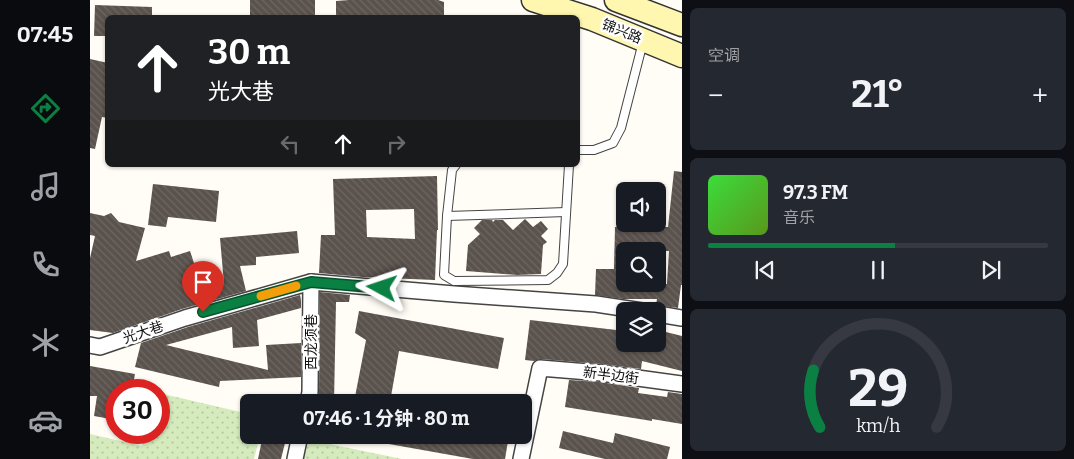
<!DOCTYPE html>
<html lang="zh">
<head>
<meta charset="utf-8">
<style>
  :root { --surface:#171b24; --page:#242831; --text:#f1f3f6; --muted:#9ea1a6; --line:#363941; --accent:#0b8043 }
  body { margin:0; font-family:Bitter,"Noto Sans SC",serif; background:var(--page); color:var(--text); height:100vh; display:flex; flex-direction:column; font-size:19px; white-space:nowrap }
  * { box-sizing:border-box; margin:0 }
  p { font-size:16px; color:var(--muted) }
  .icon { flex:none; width:28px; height:28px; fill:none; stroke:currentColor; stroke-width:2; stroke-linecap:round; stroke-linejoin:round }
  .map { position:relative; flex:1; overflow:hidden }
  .drawer { display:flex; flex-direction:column; gap:8px; padding:8px; background:#0d0f14; width:392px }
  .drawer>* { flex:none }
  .top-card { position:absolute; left:15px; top:15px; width:475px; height:152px; border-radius:8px; box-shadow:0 1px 4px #0004; background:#202124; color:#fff; overflow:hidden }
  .controls { position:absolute; left:526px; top:182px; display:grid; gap:10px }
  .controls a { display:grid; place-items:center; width:50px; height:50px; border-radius:8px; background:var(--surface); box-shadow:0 1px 4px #0004; font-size:25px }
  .speed { position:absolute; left:15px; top:379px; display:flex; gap:10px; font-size:25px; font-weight:700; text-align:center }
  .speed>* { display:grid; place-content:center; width:65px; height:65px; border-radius:50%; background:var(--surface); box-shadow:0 1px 4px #0004; line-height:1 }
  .speed .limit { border:8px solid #d22; background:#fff; color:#111 }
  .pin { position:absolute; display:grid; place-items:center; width:42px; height:42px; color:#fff; margin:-51px -21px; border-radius:50% 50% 50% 0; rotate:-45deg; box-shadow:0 0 5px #0007 }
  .pin .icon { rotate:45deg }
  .me { position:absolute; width:55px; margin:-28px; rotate:275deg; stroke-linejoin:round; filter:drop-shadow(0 0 4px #0008) }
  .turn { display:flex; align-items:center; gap:18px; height:105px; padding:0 20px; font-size:22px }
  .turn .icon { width:65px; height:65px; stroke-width:2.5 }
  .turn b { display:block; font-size:35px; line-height:42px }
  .lanes { display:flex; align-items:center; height:48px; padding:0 20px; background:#0003; justify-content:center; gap:25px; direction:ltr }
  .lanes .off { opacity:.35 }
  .big { font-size:38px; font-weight:700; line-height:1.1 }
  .drawer .card { flex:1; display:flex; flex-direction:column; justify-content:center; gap:8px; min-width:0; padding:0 18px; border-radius:8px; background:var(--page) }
  .drawer .dial { align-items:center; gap:0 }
  .dial svg { height:130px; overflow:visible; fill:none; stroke:var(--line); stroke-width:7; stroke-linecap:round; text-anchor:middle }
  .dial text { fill:var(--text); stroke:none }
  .song { display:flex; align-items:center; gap:15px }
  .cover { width:60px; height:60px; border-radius:8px; background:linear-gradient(135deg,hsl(120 70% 55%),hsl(90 70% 35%)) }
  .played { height:5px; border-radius:2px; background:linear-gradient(90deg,var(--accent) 55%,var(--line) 55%) }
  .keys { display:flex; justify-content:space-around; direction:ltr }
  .heat { display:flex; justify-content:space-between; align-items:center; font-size:28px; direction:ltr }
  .trip { position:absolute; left:150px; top:394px; width:292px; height:50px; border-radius:8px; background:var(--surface); box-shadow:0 1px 4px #0004; font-weight:700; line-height:50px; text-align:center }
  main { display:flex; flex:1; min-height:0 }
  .tab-bar { display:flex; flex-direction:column; width:90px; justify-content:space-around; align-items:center; background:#090b0e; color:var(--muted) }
  .tab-bar .icon { width:35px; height:35px }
  .tab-bar .selected { color:var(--accent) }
  .tab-bar b { font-size:22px; color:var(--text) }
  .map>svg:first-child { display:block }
  .park { fill:url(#park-dots) }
  .building { fill:url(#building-back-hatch); fill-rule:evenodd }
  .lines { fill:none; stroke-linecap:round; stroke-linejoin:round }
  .service-casing { stroke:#444; stroke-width:10 }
  .minor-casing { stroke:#444; stroke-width:18 }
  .secondary-casing { stroke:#333; stroke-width:25 }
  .service { stroke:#fff; stroke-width:8 }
  .minor { stroke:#fff; stroke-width:15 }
  .secondary { stroke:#fff6b0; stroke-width:22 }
  .route-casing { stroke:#07532c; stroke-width:12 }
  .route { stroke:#0b8043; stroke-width:9 }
  .slow { stroke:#f59e0b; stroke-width:9 }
  .labels { text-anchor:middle; stroke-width:5; stroke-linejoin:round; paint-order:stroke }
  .street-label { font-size:14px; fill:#111; stroke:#fff }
</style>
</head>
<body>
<main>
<nav class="tab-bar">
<b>07:45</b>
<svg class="icon selected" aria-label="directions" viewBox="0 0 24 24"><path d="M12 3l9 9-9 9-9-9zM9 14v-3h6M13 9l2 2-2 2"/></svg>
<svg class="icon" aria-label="music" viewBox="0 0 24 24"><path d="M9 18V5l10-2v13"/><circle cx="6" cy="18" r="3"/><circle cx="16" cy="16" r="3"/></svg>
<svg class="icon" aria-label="phone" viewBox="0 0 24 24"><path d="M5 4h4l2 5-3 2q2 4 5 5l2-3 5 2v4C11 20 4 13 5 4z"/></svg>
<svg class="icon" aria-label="climate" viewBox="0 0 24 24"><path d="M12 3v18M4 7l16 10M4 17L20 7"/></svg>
<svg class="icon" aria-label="car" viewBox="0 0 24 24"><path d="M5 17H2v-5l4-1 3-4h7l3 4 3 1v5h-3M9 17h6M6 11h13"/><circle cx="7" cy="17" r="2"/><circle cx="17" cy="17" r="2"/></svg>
</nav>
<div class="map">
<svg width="592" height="459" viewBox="0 0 592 459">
  <defs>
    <pattern id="park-dots" width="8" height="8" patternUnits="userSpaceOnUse" patternTransform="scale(1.25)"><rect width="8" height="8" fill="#d5ebbd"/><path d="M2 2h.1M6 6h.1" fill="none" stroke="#b6c8a1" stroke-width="1.8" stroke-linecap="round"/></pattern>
    <pattern id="building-back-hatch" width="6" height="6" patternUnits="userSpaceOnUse" patternTransform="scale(1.25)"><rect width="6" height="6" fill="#5a524d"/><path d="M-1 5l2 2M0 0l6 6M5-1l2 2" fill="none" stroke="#6d6662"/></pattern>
  </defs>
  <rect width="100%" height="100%" fill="#fffdf5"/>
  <g class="park">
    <path d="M69,393L159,414V435H170L164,459H0V434L52,446L56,433L69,432Z"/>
    <path d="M215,439L312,459H211Z"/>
  </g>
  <g class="building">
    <rect x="160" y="0" width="65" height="18"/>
    <path d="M259,0H348L354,2V18H246V1Z"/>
    <path d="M5,5L62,7V18H18V36H4Z"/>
    <path d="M0,59L18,63V118L12,117L5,149L0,148Z"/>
    <path d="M584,171L592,172V285H591L588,308L566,305L567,299H533L505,295L506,269H524L525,227H578ZM535,251H579L577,284H535Z"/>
    <path d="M347,176L348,230H347L345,280L272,277L229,273L231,235H245L243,179ZM324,209L325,239L277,237L276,210Z"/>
    <path d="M63,184L129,191L126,222L78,217L76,227L58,225Z"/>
    <path d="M0,213L14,216L21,213L29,222L55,228L46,261L79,251L81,257L100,251L113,290L134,284L130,238L207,231L209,253L166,257V265L150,266L156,291L92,309L23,333L0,330V258L5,236L0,235Z"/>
    <path d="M435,219L443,227L451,221L458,229L451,236L457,242L453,245L451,274L427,275L376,271L378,245L390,234L384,228L392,220H402L403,222L405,220H413L423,230Z"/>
    <path d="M230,292L260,295L259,302H246L244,402H228L229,392Z"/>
    <path d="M210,295L211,300V308L167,320L169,346L143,348L142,327L76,345L178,370L176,345L211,343V377L130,381L129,387L45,367L51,343L98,327Z"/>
    <path d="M269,311L414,338L408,369L309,351L300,402H264L276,340L265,333Z"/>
    <path d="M440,320L535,331V344H568V330L592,336V371L552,361L551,369L512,364L451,359L444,361L435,360Z"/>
    <path d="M0,366L45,374L42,390H26V420L4,416L7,396H0Z"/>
    <path d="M479,380L510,382L549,388L548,393L577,397L578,392L592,394V424L562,419V421L475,407Z"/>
    <path d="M473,431L523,443L525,433L580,447L577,459H515L469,448Z"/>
    <path d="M173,435H197L191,459H168Z"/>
    <path d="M283,435H419L415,459H383L282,441Z"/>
  </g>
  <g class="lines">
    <g class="service-casing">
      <g id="service">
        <path d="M488,150H504L523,143L531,128L553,42"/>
        <path d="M366,165L362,170L357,216L354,275L364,281L458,280L467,273L473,264L479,165"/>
        <path d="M357,216L476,212"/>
      </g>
    </g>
    <g class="minor-casing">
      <g id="minor">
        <path d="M568,314L592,318"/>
        <path d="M0,345L10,347L95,318L221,282L364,294L506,304L552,311"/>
        <path d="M218,402L220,392L221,282"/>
        <path d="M205,459L210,435"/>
        <path d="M431,459L450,368L511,373L592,384"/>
      </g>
    </g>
    <g class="secondary-casing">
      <g id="secondary">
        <path d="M443,0L502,19L592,56"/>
        <path d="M526,0L592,25"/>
      </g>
    </g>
    <use href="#service" class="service"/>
    <use href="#minor" class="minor"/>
    <use href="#secondary" class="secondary"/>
  </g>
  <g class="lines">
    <g class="route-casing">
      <path id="route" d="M113,312L221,282L292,288"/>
    </g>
    <use href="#route" class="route"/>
    <path class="slow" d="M171,296L206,286"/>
  </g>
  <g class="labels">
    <g class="street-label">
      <text transform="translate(532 31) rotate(22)" y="5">锦兴路</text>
      <text transform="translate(53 332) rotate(-19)" y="5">光大巷</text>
      <text transform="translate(221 342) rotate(-90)" y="5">西龙须巷</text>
      <text transform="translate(521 375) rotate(7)" y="5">新半边街</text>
    </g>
  </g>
</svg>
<div class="controls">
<a><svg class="icon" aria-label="sound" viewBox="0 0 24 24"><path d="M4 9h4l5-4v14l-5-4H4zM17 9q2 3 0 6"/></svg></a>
<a><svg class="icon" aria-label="search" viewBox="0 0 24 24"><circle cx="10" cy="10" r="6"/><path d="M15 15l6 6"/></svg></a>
<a><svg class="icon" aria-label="layers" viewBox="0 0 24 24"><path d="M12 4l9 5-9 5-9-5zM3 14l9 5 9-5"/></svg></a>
</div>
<div class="speed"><div class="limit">30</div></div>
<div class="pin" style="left:113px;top:312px;background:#d93025"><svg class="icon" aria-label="arrive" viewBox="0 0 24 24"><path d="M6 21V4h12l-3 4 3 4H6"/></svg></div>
<svg class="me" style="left:292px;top:288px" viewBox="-20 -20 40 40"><path d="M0-17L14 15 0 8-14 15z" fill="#0b8043" stroke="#fff" stroke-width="4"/></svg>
<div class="trip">07:46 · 1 分钟 · 80 m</div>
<div class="top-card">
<div class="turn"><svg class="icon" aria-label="ahead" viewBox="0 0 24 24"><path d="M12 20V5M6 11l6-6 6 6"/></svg><div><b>30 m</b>光大巷</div></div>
<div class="lanes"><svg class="icon off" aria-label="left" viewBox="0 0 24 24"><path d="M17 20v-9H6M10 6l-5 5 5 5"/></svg><svg class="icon" aria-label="ahead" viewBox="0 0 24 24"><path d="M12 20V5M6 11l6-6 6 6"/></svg><svg class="icon off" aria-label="right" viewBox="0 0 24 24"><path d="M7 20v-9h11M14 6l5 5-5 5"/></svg></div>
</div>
</div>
<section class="drawer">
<div class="card"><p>空调</p>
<div class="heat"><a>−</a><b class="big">21°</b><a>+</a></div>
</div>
<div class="card">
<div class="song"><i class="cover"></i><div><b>97.3 FM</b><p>音乐</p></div></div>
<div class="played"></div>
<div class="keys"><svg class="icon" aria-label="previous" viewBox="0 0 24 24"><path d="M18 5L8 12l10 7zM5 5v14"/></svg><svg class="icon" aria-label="pause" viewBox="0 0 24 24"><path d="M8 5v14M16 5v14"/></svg><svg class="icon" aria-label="next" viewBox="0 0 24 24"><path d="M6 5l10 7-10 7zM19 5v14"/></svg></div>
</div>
<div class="card dial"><svg viewBox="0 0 100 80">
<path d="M14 69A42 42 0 1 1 86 69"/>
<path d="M14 69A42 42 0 0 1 10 34" stroke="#0b8043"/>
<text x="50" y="56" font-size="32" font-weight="700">29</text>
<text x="50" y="72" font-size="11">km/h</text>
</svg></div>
</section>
</main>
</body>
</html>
